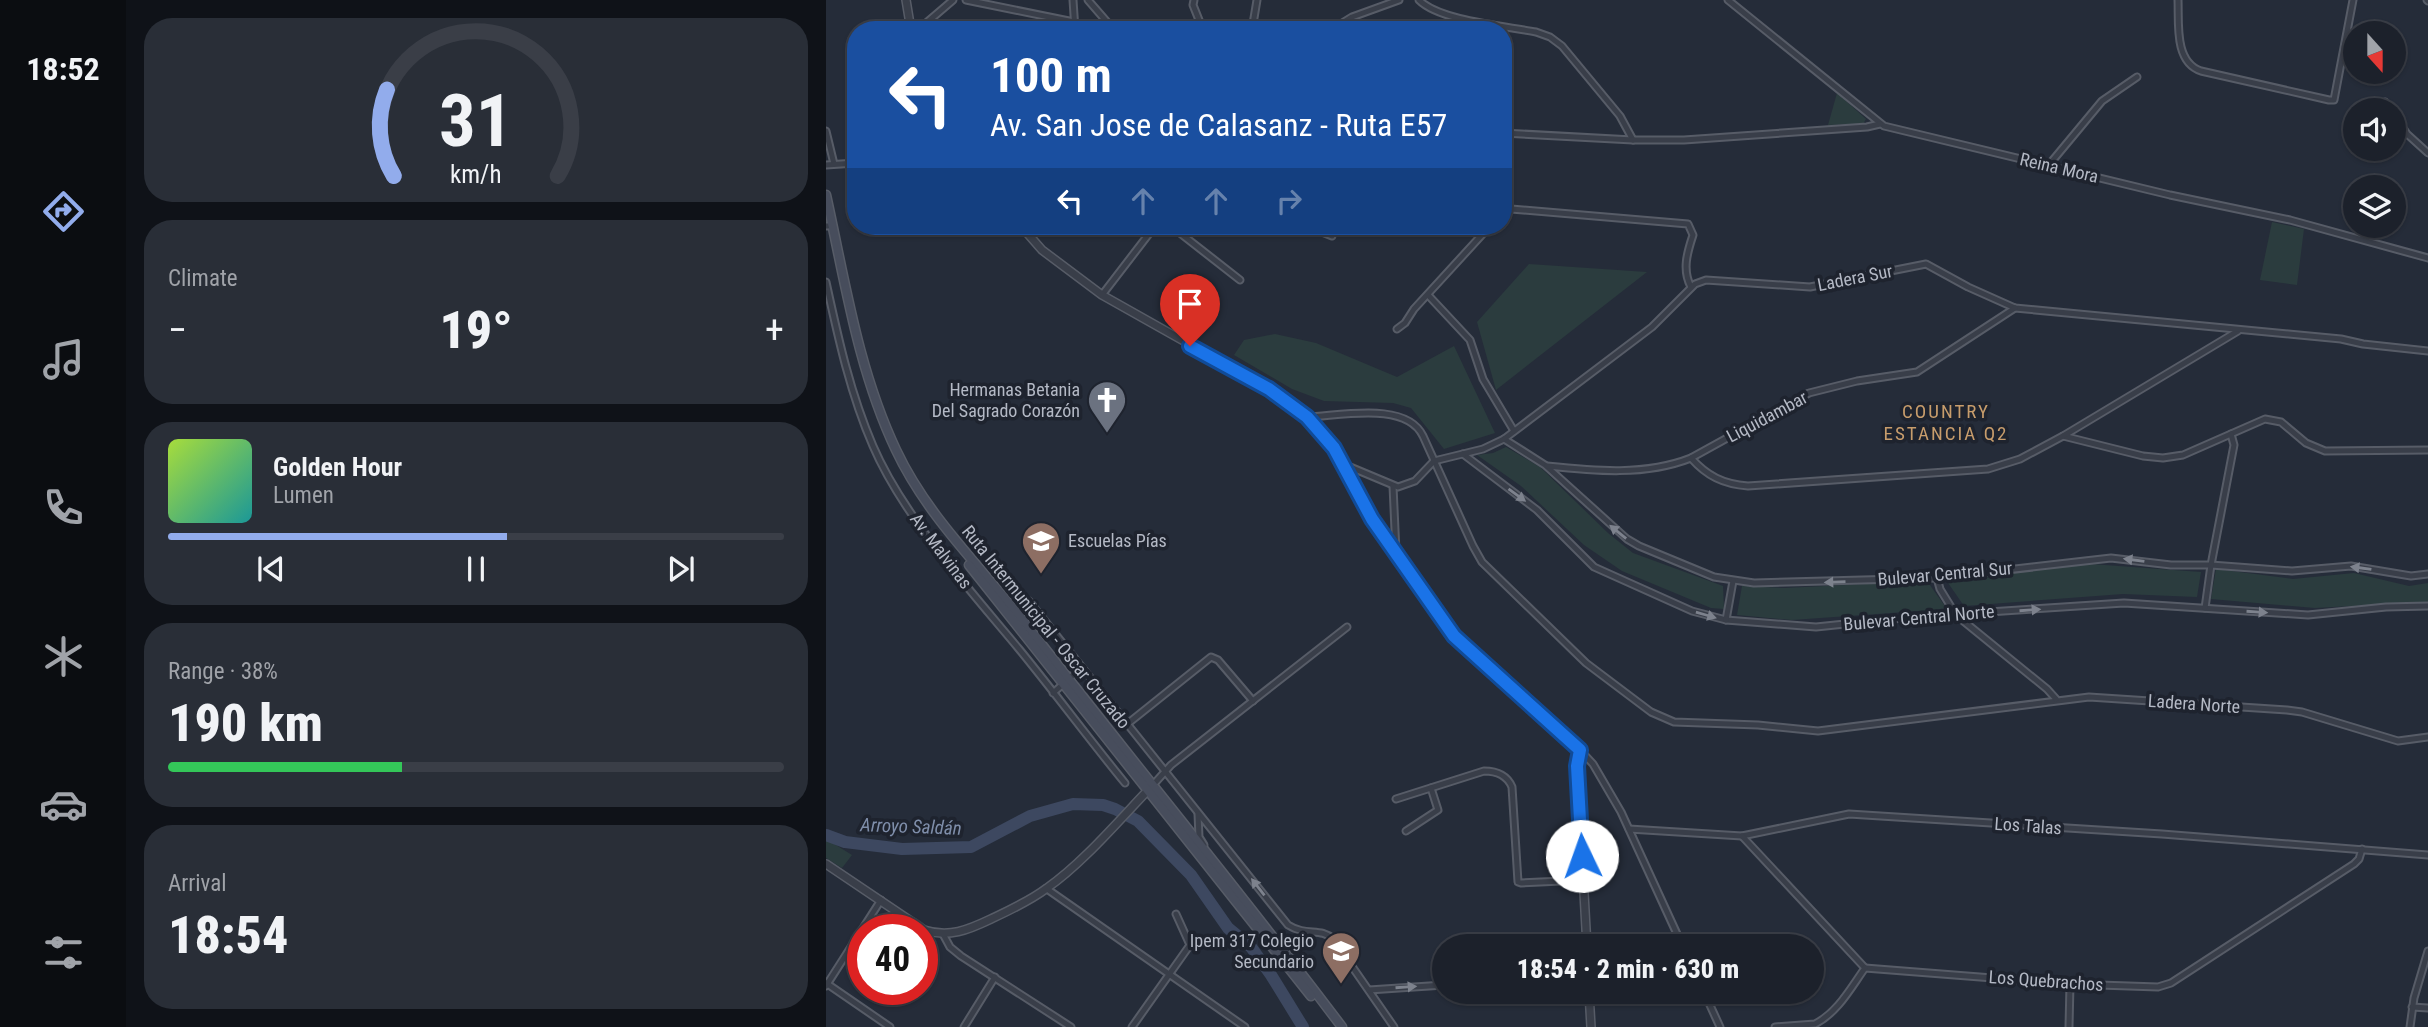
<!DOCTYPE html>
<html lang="en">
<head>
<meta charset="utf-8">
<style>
  :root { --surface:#1c212b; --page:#292e37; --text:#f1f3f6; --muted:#a0a3a9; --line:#3a3e47; --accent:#92acec }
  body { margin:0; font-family:"Roboto Condensed",sans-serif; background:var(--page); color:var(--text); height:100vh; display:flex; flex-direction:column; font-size:26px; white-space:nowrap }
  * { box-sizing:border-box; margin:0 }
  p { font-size:23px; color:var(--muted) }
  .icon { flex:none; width:38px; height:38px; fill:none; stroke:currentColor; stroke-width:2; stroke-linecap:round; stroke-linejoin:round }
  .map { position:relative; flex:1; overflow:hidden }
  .drawer { display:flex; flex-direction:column; gap:18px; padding:18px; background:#0f1218; width:700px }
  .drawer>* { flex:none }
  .banner { position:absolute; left:21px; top:21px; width:665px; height:214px; border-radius:28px; box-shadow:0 2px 5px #0004,0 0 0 2px var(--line); background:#1a4fa0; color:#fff; overflow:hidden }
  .needle { width:46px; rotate:159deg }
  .buttons { position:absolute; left:1517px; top:21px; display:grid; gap:14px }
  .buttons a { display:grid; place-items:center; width:63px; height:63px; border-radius:50%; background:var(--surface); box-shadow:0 2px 5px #0004,0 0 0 2px var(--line); font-size:35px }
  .speed { position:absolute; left:21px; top:914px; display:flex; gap:14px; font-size:35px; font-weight:700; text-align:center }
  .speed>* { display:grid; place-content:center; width:91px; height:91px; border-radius:50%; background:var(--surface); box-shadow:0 2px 5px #0004,0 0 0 2px var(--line); line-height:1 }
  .speed .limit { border:10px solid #d22; background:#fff; color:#111 }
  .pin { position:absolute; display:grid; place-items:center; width:60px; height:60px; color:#fff; margin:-72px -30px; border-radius:50% 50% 50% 0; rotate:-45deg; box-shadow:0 0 7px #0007 }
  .pin .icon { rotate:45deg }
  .me { position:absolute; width:77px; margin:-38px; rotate:357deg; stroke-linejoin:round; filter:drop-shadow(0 0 5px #0008) }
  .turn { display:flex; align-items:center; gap:24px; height:147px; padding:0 28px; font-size:32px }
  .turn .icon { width:91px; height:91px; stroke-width:2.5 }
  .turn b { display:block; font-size:49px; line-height:60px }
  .lanes { display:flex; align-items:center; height:66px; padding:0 28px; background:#0003; justify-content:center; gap:35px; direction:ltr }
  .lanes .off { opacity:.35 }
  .big { font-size:52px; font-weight:800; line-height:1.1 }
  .drawer .tile { flex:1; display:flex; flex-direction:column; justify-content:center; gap:10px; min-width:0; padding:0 24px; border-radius:28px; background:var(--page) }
  .drawer .dial { align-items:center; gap:0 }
  .dial svg { height:182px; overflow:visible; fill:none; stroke:var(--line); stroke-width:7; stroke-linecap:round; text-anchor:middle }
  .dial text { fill:var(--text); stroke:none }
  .song { display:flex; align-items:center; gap:21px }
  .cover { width:84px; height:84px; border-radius:10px; background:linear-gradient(135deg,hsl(80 70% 55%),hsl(180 70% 35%)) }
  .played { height:7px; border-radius:4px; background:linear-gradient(90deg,var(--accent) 55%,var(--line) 55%) }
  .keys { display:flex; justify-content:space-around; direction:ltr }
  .heat { display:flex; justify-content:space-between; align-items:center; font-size:38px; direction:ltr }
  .charge { height:10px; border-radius:5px; background:linear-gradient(90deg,#34c759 38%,var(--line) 0) }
  .trip { position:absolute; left:606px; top:934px; width:392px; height:70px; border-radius:35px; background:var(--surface); box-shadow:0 2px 5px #0004,0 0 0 2px var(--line); font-weight:800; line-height:70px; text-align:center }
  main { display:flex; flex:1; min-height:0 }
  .dock { display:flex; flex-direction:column; width:126px; justify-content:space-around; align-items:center; background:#0b0d11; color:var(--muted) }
  .dock .icon { width:49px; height:49px }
  .dock .on { color:var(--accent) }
  .dock b { font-size:32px; color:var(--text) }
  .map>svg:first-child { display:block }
  .green { fill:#2b3c3e }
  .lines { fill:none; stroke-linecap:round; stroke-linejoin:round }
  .river { stroke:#3d4860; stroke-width:12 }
  .minor-casing { stroke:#575c67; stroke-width:9 }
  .tertiary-casing { stroke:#575c67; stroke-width:10 }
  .secondary-casing { stroke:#575c67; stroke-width:11 }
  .minor { stroke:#393e49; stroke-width:5 }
  .tertiary { stroke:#393e49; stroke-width:7 }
  .secondary { stroke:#474d5c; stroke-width:8 }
  .oneway { fill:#7d828d }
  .route-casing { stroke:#114b97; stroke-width:18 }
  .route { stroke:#1a73e8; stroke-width:12 }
  .labels { text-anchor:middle; stroke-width:7; stroke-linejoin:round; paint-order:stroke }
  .street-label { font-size:18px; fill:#b4b9c5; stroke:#1e232e }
  .poi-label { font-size:18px; fill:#b4b9c5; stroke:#1e232e; text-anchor:end }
  .neighbourhood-label { font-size:19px; letter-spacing:2px; fill:#c89d6c; stroke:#1e232e }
  .water-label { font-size:19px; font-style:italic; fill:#7f8eaa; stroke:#1e232e }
</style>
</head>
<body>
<main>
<nav class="dock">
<b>18:52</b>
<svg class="icon on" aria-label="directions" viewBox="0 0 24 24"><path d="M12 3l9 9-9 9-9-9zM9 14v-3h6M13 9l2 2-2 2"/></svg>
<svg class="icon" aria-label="music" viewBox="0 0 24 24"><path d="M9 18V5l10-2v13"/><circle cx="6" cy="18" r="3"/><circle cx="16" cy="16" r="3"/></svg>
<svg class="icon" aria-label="phone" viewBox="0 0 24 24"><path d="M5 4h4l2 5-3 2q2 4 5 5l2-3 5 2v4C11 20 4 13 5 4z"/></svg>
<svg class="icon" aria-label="climate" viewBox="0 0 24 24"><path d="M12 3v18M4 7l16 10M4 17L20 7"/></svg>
<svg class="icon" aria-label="car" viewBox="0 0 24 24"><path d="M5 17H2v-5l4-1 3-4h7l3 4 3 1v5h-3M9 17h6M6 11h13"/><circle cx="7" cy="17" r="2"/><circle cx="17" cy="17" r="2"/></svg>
<svg class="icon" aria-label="filters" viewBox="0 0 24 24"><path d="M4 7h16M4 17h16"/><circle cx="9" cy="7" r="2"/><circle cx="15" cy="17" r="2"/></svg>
</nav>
<section class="drawer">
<div class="tile dial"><svg viewBox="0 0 100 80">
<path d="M14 69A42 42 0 1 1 86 69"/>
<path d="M14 69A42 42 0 0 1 11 31" stroke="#92acec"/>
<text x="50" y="56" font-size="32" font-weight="700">31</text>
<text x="50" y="72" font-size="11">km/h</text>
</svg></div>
<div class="tile"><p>Climate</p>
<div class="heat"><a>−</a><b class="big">19°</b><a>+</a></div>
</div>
<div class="tile">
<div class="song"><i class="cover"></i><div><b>Golden Hour</b><p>Lumen</p></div></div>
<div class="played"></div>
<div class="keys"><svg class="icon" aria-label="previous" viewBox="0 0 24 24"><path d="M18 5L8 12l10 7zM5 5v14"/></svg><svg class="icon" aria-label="pause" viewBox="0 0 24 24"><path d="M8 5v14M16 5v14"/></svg><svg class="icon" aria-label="next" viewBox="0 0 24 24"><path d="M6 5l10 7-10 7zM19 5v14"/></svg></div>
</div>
<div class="tile"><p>Range · 38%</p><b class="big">190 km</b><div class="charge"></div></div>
<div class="tile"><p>Arrival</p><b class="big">18:54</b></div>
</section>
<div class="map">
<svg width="1602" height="1027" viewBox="0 0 1602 1027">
  <rect width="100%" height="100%" fill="#252c39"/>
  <g class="green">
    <path d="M1011,93L1040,119L1037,124L1002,125Z"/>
    <path d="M1446,222L1478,229L1471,285L1434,280Z"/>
    <path d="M703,264L821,272L670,390L651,322Z"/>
    <path d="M449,334L490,343L571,377L628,346L669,433L618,449L585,408L567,403L498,401L466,389L408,355L418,340Z"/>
    <path d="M680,447L714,467L782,533L807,553L897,586L898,609L885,608L796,571L758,545L695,486L651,455L667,453Z"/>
    <path d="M1265,564L1375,572L1371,597L1297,594L1138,606L1120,580Z"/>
    <path d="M1390,569L1467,579L1528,573L1583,586L1602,583V602L1489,608L1385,599Z"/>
    <path d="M1101,581L1121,609L966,620L911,615L916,586L958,588Z"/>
    <path d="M0,839L26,855L16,868L0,858Z"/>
  </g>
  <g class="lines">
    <path class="river" d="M0,835L19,842L76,849L145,847L204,816L247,804L277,805L289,809L312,821L365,875L402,928L425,947L445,975L477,1027"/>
    <g class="minor-casing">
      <g id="minor">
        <path d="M140,0L248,22"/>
        <path d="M247,0L249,30"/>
        <path d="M262,0L288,30"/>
        <path d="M368,0L367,5L377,30"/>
        <path d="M593,0C614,21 679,26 710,32L724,37L736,46L794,116L807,140"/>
        <path d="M902,0L1058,126L1344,195L1464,220L1602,258"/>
        <path d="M1352,0C1353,23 1348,62 1375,71L1503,100H1508L1527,0"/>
        <path d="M1601,0L1602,1"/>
        <path d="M92,30L127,0"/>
        <path d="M426,30L431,0"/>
        <path d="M505,30L526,17L573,0"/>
        <path d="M1559,102L1565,110"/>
        <path d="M1568,115L1581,134L1602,153"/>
        <path d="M0,131L8,164"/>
        <path d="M677,133L807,140H858L1041,127L1054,124"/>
        <path d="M0,165L30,163"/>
        <path d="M1222,166L1276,101L1311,77"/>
        <path d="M677,211L685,209L862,224L867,235C861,253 856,270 865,287"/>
        <path d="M0,226H2"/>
        <path d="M345,226L414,280"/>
        <path d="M489,226L496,232L506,236"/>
        <path d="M0,282C12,337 24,393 47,446C77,516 144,590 193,649C229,693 263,739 299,783"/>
        <path d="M276,295L329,226"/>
        <path d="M602,295L644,340L657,379L688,431"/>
        <path d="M571,329L579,323L588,309L664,226"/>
        <path d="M481,417C514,416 580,401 597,436L647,546L656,562L760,663L825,712L848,722L932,725L992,731L1263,697L1461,710L1476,712L1572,741L1602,737"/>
        <path d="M1237,436L1317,456L1337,458L1357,455L1439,419L1455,422L1480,443L1499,451L1602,450"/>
        <path d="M678,439L719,465L801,539L813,546L888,577L928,583L1111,578L1285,558L1345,565H1385L1466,571L1525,566L1585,576L1602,574"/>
        <path d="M637,454L711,510L768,567L866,611L900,620L990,627L1087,617L1298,603L1482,615L1560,607L1602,606"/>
        <path d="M865,458C881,476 897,484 922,486L1162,469L1194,459L1237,436L1412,331"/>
        <path d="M517,464L572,487L589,481L608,461L657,449L678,439L826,327L869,284L880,280L984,287L1100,264L1142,287L1189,308L1515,339L1537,344L1602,351"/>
        <path d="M721,466C769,471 819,476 865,458L983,393L1031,381L1091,372L1189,308"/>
        <path d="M567,486L570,552"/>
        <path d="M1111,578L1114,589L1130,615L1221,689L1230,699"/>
        <path d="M203,601L462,925C481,937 494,927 507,939L568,1027"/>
        <path d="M1379,608L1385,565L1408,445L1405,434"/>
        <path d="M900,620L907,581"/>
        <path d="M227,693L255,668"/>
        <path d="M300,725L385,657L392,660L427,701"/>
        <path d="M754,750L767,764L795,812L857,947"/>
        <path d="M327,785L345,765L521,627"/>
        <path d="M570,799L658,771C670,771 681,775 686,787L692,882L695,883L758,880"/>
        <path d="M372,814L373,837L378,845"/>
        <path d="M803,829L916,836L1023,814L1336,834L1602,855"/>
        <path d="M580,831L612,810L605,788"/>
        <path d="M916,836L1039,968"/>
        <path d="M221,889L419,1027"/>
        <path d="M117,934L124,947L135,956L245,1027"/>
        <path d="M459,952L465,943L479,933"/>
        <path d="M1039,968L1244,984L1332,987L1345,983L1528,864L1533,859L1536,849"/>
        <path d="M0,983L64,1027"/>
        <path d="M0,986L55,900"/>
        <path d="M543,990L618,985"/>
        <path d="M878,992L894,1027"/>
        <path d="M1586,1007L1602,1008"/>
        <path d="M138,1027L169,977"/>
        <path d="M306,1027L364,945L350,914"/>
        <path d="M949,1027L989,1024C1012,1012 1024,989 1039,968"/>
        <path d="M1243,1027L1244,984"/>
        <path d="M1584,1027L1588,998L1602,951"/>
      </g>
    </g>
    <g class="tertiary-casing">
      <g id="tertiary">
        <path d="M80,0L85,30"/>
        <path d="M195,226L216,250L276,295L443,389L481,417L508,448L546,519L628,636L754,750L751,766L761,947"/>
        <path d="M0,864L98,930C123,938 142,930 165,919C184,910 204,901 221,888C257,863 294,819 325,787"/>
        <path d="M763,992L765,1027"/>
      </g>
    </g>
    <g class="secondary-casing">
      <g id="secondary">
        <path d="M0,195C19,281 32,370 70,450C101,516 154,566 199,623C304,759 413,890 516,1027"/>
        <path d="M143,565L485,996"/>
      </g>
    </g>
    <use href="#minor" class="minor"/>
    <use href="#tertiary" class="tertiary"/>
    <use href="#secondary" class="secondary"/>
  </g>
  <defs><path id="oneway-solid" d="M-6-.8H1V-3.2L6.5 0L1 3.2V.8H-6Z" transform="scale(1.75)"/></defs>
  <g class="oneway">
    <use href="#oneway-solid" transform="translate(691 495) rotate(36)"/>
    <use href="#oneway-solid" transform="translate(792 532) rotate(-141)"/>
    <use href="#oneway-solid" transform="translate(1308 560) rotate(-172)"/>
    <use href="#oneway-solid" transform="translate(1535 568) rotate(-172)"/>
    <use href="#oneway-solid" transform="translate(1009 582) rotate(178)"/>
    <use href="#oneway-solid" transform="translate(1204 610) rotate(-4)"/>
    <use href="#oneway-solid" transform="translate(1431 612) rotate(4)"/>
    <use href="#oneway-solid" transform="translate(880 615) rotate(16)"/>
    <use href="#oneway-solid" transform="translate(432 887) rotate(-128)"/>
    <use href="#oneway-solid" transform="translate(580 987) rotate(-4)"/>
  </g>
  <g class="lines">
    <g class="route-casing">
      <path id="route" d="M364,346L443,389L481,417L508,448L546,519L628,636L754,750L751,766L756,856"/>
    </g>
    <use href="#route" class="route"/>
  </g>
  <defs>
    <g id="church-pin" transform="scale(2.0125)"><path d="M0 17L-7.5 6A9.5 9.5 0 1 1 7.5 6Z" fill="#6b7280" stroke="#1e232e"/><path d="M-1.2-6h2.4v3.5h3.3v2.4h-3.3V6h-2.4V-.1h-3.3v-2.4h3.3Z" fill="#fff"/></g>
    <g id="school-pin" transform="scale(2.0125)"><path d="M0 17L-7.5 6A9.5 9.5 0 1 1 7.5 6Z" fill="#8d6e63" stroke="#1e232e"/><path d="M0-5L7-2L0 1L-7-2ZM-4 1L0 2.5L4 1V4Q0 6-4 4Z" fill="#fff"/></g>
  </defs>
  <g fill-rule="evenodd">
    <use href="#church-pin" x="281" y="400"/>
    <use href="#school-pin" x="215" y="541"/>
    <use href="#school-pin" x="515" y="951"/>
  </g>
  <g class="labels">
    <g class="street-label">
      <text transform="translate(1233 168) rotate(13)" y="6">Reina Mora</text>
      <text transform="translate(1029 278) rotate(-11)" y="6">Ladera Sur</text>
      <text transform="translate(941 417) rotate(-28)" y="6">Liquidambar</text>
      <text transform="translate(115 551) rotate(53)" y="6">Av. Malvinas</text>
      <text transform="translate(1119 574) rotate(-5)" y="6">Bulevar Central Sur</text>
      <text transform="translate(1093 618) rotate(-5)" y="6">Bulevar Central Norte</text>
      <text transform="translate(220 627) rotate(51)" y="6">Ruta Intermunicipal - Oscar Cruzado</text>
      <text transform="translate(1368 704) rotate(4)" y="6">Ladera Norte</text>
      <text transform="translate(1202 826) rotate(4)" y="6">Los Talas</text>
      <text transform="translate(1220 981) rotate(4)" y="6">Los Quebrachos</text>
    </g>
    <g class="poi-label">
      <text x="254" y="396">Hermanas Betania<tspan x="254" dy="21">Del Sagrado Corazón</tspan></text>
      <text x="242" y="547" text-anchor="start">Escuelas Pías</text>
      <text x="488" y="947">Ipem 317 Colegio<tspan x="488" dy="21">Secundario</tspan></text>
    </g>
    <g class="neighbourhood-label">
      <text x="1120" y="418">COUNTRY<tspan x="1120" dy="22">ESTANCIA Q2</tspan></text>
    </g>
    <g class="water-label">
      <text transform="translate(85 826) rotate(2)" y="7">Arroyo Saldán</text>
    </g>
  </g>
</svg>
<div class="buttons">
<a><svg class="needle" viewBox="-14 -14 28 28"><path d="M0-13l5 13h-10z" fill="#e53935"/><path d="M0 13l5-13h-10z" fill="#a0a3a9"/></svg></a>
<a><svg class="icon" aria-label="sound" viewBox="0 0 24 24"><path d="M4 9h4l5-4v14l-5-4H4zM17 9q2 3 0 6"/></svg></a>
<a><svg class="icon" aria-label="layers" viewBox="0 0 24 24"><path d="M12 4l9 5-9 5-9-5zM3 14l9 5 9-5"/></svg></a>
</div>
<div class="speed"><div class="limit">40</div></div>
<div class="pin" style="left:364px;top:346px;background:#d93025"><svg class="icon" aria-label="arrive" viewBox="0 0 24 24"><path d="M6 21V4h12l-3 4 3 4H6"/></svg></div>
<svg class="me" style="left:756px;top:856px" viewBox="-20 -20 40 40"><circle r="19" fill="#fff"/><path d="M0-13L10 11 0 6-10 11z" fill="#1a73e8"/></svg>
<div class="trip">18:54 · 2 min · 630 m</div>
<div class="banner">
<div class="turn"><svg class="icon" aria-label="left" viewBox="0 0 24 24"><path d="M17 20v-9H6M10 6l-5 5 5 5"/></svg><div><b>100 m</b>Av. San Jose de Calasanz - Ruta E57</div></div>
<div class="lanes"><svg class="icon" aria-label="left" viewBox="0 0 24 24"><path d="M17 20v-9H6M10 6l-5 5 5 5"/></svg><svg class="icon off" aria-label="ahead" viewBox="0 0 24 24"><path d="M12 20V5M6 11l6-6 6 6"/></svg><svg class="icon off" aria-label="ahead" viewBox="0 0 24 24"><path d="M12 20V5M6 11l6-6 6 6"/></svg><svg class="icon off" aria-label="right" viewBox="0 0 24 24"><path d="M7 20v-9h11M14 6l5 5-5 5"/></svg></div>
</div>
</div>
</main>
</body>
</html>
